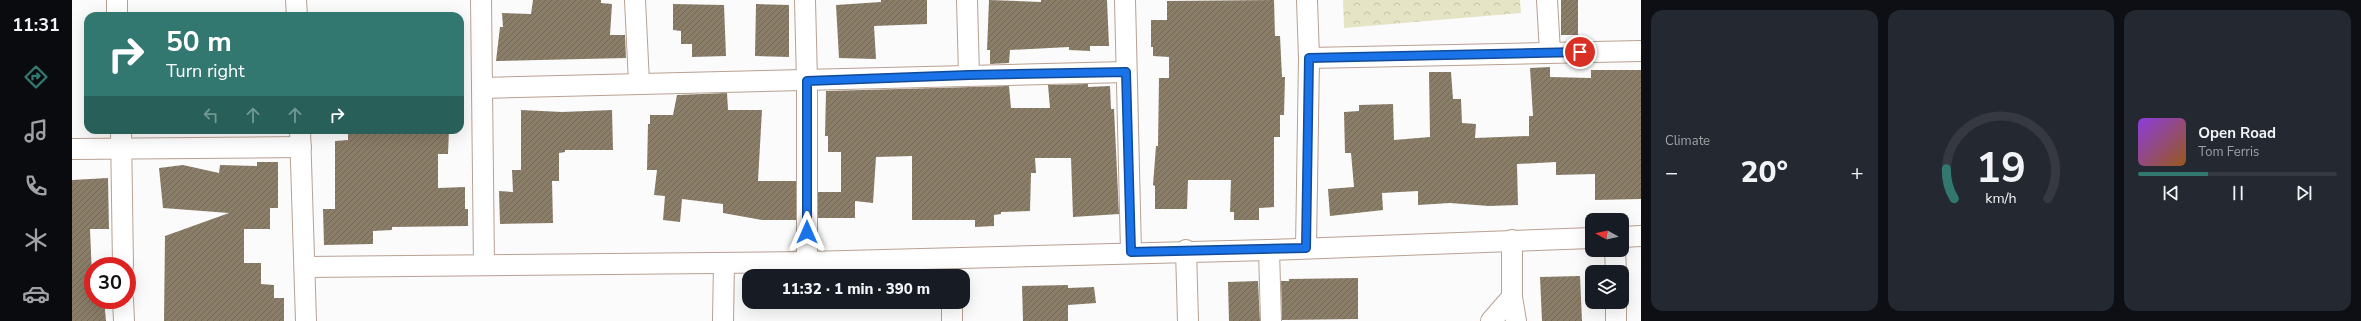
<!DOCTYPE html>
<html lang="en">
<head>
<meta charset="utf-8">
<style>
  :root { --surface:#171b24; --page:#242831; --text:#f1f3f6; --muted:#9ea1a6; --line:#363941; --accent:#327870 }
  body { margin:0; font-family:"Nunito Sans",sans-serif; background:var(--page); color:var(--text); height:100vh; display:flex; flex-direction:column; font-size:15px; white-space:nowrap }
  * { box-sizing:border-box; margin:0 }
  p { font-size:13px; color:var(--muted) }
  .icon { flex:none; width:22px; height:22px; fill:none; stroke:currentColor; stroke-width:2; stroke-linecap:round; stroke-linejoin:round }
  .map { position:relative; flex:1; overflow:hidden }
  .details { display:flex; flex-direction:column; gap:10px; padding:10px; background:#0d0f14; width:720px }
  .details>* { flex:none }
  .hud { position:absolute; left:12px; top:12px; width:380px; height:122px; border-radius:12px; box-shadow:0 4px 16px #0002; background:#327870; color:#fff; overflow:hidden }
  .needle { width:26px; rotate:278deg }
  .fabs { position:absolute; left:1513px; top:213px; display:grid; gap:8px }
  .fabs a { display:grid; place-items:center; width:44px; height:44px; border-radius:8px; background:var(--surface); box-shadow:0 4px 16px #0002; font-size:20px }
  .speed { position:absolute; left:12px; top:257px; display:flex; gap:8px; font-size:20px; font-weight:700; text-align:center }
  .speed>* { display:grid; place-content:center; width:52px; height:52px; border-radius:50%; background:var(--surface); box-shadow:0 4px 16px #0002; line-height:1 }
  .speed .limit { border:6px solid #d22; background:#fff; color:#111 }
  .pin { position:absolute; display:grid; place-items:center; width:34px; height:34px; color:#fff; margin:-17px; border:2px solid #fff; border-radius:50%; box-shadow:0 1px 4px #0007 }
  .me { position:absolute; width:44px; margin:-22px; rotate:0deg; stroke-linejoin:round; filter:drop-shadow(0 0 3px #0008) }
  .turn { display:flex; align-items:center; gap:14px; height:84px; padding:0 16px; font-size:18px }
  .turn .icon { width:52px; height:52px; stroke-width:2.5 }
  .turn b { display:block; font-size:28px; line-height:34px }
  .lanes { display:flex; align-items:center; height:38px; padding:0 16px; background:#0003; justify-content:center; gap:20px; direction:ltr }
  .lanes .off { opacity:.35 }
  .big { font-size:30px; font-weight:800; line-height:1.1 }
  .details .card { flex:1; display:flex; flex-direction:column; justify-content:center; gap:6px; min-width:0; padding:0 14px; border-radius:12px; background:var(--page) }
  .details .dial { align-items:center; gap:0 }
  .dial svg { height:104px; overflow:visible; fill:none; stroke:var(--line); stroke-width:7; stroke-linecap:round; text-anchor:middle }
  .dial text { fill:var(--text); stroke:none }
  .song { display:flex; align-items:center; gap:12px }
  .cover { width:48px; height:48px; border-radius:6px; background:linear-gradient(135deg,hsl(270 70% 55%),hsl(30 70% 35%)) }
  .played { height:4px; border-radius:2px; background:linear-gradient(90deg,var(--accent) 35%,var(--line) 35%) }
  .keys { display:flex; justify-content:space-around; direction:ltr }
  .heat { display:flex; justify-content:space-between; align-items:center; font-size:22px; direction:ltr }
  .details .tiles { flex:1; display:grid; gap:10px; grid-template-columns:repeat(3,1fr) }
  .trip { position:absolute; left:670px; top:269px; width:228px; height:40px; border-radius:12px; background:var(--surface); box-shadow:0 4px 16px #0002; font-weight:800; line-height:40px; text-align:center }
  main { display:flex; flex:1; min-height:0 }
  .tab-bar { display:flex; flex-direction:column; width:72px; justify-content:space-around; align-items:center; background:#090b0e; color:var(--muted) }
  .tab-bar .icon { width:28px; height:28px }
  .tab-bar .on { color:var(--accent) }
  .tab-bar b { font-size:18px; color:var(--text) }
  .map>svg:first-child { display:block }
  .park { fill:url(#park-crowns) }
  .building { fill:url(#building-hatch) }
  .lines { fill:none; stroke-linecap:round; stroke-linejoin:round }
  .street-casing { stroke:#b8a192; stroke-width:22 }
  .street { stroke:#fff; stroke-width:20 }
  .route-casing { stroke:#114b97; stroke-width:10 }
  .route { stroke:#1a73e8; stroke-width:7 }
</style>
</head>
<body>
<main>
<nav class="tab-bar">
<b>11:31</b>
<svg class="icon on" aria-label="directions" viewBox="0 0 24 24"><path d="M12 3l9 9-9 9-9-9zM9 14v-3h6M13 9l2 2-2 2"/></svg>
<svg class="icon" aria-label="music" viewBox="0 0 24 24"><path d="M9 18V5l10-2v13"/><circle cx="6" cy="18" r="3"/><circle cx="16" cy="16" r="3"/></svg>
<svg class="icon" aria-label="phone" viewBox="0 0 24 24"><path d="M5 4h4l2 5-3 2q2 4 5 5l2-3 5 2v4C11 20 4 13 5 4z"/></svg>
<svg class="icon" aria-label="climate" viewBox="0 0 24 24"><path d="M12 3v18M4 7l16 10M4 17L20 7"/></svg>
<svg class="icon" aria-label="car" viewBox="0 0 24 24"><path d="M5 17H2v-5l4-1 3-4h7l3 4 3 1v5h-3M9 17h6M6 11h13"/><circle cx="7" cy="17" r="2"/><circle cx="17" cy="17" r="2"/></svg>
</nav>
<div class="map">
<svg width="1569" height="321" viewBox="0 0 1569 321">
  <defs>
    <pattern id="park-crowns" width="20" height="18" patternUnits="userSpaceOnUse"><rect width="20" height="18" fill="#e5e4c5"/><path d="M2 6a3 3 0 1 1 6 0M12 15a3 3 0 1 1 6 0" fill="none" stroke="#c6c4aa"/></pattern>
    <pattern id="building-hatch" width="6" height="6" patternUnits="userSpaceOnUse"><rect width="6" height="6" fill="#8b7e69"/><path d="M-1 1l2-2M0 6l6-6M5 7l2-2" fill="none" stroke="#736857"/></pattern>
  </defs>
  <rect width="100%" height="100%" fill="#fbfbfb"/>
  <path class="park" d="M1271,0H1448L1449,13L1272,28Z"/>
  <g class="building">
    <path d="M461,0H529V3L540,4L538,35H553L554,58L424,61L428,27H431L430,13L459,14Z"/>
    <path d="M809,0H855V24L802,26L804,59L767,58L764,5L809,2Z"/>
    <path d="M917,0L969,2V0H1035L1037,46H1018V51L997,50V47L938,50L937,63L918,64V50H915Z"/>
    <path d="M1202,0L1203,36H1208L1210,77H1213L1212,115H1208V137H1202V207L1187,208V220H1162V212H1158L1159,180H1116L1115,209H1083V186L1081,185L1084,146H1086L1087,78H1097V57L1081,56V47H1079V20H1095V1Z"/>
    <rect x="1489" y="0" width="17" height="35"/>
    <path d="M601,4L652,5L654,56L620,57V44H609V31L601,30Z"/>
    <path d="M684,4L717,5V57L683,56Z"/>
    <path d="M1478,67V77L1519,78V70H1569V199L1523,200V174L1484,175V162L1445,164L1446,205L1417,206L1378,203L1346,205V191L1310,193L1311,210L1258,216L1256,189L1282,187L1279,153H1273L1272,112L1287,111V105L1321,104L1322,140L1358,137L1357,72H1379L1381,99H1389L1390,123L1404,124L1403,138L1457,136V116H1461L1458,68Z"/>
    <path d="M1016,84V87L1038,86L1039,109H1042L1047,214L1001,217L999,158H963L964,173H959L958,211L929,212V214L922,215V226L903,227V220H840V156L804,157L801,203L783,201V218H746V192H769V152H756V136H753L754,91L937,86L939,108H978L976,85Z"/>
    <path d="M655,93L656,110H690L686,181H724V220H690L651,213V204L610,199L608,222L591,220L593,196L582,195L585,170H575L576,124H578V115H601L605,95Z"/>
    <path d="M449,110L490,112L540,110L541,150H493V152L487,153V181H480L481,223L428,224L427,191L441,192L440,170H449Z"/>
    <path d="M276,130L346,132V130H377L376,154H366V188L393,187V209H396V226L320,227V230L301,231V244L252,245L251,209H263V141L276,140Z"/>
    <path d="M185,162H206V208H198V229H172V263H189V284L202,285V298H212V321H92L93,236L157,213L91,208L87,168L111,165L147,173L148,165L185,166Z"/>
    <path d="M36,178L37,229H18L21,300H32L34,321H0V180Z"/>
    <path d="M1508,276L1510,321H1470L1468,277Z"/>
    <path d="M1286,278V319L1210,320L1209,281H1217V279Z"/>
    <path d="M1186,281L1188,321H1157L1156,282Z"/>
    <path d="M996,285V288L1022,287L1024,303L996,305V321H951L950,286Z"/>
  </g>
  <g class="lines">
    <g class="street-casing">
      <g id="street">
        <path d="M45,0V16"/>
        <path d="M224,0L225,16"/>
        <path d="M409,0L412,265"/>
        <path d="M563,0L567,83"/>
        <path d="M733,0L735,81V262"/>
        <path d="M895,0L897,75"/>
        <path d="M1053,0L1059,252"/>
        <path d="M1475,0L1478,52"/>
        <path d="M1237,58L1569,51"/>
        <path d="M410,88L1054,72"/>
        <path d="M49,130L51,266"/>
        <path d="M228,130L234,321"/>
        <path d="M0,149L229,147"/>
        <path d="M1550,237L1569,236"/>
        <path d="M1440,240V297L1444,321"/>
        <path d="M1234,248L1237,58L1235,0"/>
        <path d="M1114,250L1116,321"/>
        <path d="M1197,250L1199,321"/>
        <path d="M1543,250L1544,272"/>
        <path d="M234,267L735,262L1197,250L1520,238"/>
        <path d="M51,300L52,321"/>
        <path d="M880,302V321"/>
        <path d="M1544,302V321"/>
        <path d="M651,321L652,263"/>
        <path d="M1419,321L1440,297"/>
      </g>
    </g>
    <use href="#street" class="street"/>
  </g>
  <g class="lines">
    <g class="route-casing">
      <path id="route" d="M735,232V81L897,75L1054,72L1059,252L1234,248L1237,58L1508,52"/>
    </g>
    <use href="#route" class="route"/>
  </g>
</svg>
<div class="fabs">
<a><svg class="needle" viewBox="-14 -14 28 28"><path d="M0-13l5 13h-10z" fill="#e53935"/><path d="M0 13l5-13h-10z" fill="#9ea1a6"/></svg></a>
<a><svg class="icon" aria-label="layers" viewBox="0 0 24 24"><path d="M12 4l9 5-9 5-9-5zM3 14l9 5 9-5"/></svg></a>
</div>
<div class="speed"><div class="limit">30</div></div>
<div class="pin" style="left:1508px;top:52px;background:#d93025"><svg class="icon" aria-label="arrive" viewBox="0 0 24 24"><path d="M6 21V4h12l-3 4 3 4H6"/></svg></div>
<svg class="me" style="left:735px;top:232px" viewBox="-20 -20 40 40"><path d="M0-17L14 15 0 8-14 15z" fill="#1a73e8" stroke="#fff" stroke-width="4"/></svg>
<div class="trip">11:32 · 1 min · 390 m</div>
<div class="hud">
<div class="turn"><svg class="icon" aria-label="right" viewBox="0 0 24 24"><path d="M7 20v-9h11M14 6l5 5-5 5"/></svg><div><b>50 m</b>Turn right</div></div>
<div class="lanes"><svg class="icon off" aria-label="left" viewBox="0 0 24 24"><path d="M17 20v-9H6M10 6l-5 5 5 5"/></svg><svg class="icon off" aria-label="ahead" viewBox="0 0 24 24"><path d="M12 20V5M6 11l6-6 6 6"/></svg><svg class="icon off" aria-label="ahead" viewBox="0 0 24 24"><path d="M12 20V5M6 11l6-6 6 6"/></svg><svg class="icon" aria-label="right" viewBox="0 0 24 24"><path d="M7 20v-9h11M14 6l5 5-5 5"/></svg></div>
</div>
</div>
<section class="details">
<div class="tiles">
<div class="card"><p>Climate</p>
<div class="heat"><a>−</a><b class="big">20°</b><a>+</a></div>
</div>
<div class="card dial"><svg viewBox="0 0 100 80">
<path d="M14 69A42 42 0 1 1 86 69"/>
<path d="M14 69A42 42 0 0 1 8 46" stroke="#327870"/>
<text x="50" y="56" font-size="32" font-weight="700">19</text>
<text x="50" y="72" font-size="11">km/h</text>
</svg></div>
<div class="card">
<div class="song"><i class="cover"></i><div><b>Open Road</b><p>Tom Ferris</p></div></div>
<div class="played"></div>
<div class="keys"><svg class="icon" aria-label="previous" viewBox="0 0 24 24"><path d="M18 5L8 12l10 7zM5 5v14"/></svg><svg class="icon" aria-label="pause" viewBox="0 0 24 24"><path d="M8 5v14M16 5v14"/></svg><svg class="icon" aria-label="next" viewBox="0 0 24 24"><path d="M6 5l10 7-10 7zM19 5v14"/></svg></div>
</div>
</div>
</section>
</main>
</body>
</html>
